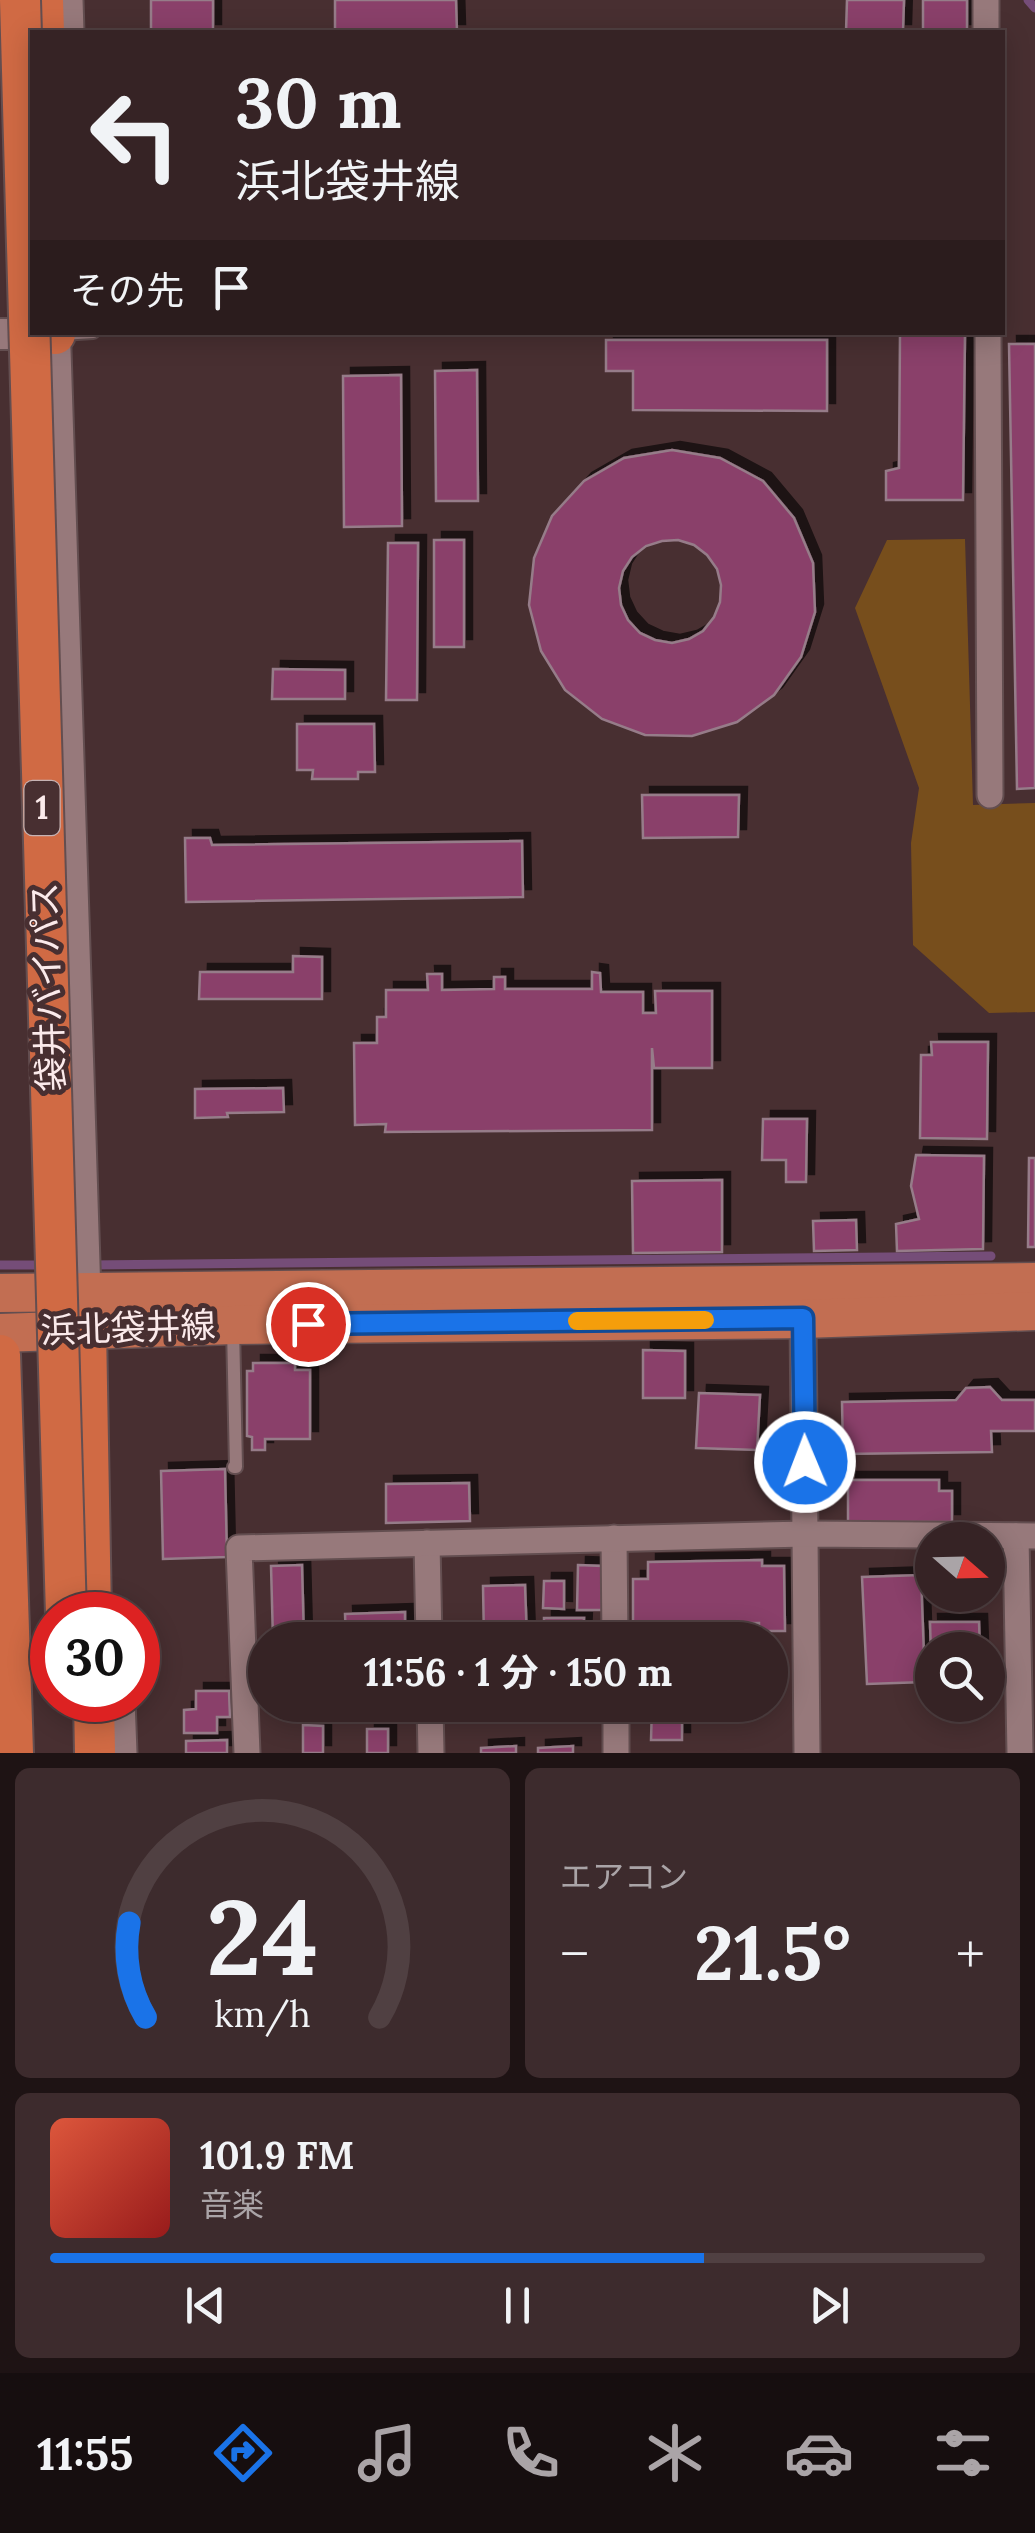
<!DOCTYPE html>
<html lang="ja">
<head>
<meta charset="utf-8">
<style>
  :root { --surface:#362325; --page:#3d2b2d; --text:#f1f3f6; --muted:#aaa4a7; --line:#504042; --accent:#1a73e8 }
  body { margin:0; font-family:Lora,"Noto Sans JP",serif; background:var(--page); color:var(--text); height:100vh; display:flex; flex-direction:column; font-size:38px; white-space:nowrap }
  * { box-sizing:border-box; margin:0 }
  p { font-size:32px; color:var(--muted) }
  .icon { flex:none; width:55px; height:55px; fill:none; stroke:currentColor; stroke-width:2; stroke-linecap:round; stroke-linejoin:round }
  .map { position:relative; height:1753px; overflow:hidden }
  .side { display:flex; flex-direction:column; gap:15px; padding:15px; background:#1e1314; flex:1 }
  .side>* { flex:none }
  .top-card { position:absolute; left:30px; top:30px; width:975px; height:305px; border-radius:0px; box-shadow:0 5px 25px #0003,0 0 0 2px var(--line); background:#362325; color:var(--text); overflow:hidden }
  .needle { width:65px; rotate:110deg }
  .fabs { position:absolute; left:915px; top:1522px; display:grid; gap:20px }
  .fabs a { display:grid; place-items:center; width:90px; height:90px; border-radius:50%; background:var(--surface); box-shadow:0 5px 25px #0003,0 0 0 2px var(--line); font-size:50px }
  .speed { position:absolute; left:30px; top:1592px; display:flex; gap:20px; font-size:50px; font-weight:700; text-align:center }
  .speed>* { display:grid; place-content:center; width:130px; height:130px; border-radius:50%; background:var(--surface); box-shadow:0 5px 25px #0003,0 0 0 2px var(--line); line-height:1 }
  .speed .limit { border:15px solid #d22; background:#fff; color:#111 }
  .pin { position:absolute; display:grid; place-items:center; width:85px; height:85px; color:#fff; margin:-42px; border:5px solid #fff; border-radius:50%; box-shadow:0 2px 10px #0007 }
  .me { position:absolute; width:110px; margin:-55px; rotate:359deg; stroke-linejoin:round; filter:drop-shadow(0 0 8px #0008) }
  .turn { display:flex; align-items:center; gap:35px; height:210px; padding:0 40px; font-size:45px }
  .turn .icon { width:130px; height:130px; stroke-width:2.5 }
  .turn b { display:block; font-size:70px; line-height:85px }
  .then { display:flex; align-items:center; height:95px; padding:0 40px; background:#0003; gap:20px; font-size:38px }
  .big { font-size:75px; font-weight:700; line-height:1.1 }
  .side .card { flex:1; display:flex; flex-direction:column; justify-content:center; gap:15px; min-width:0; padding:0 35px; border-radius:15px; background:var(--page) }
  .side .dial { align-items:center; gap:0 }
  .dial svg { height:260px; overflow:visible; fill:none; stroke:var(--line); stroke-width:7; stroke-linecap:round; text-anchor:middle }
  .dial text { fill:var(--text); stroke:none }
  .song { display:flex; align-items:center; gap:30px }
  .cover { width:120px; height:120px; border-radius:15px; background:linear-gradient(135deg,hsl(10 70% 55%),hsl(0 70% 35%)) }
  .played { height:10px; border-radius:5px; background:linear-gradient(90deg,var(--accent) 70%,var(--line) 70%) }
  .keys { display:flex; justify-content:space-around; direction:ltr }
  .heat { display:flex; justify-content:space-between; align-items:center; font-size:55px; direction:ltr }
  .side .tiles { flex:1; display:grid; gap:15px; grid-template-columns:1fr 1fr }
  .card:last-child { grid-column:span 2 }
  .trip { position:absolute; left:248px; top:1622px; width:540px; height:100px; border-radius:50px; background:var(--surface); box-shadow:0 5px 25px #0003,0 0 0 2px var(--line); font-weight:700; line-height:100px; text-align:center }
  .tab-bar { display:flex; height:160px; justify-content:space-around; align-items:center; background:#160e0f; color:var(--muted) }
  .tab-bar .icon { width:70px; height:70px }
  .tab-bar .current { color:var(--accent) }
  .tab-bar b { font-size:45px; color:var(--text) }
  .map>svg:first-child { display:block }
  .green { fill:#774e1c }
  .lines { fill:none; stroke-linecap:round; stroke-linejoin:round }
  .stream { stroke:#754d78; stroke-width:9 }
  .building { fill:#8a416a; stroke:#967c89; stroke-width:2.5; fill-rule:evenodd; filter:url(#shadow) }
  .service-casing { stroke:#634e50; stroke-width:16 }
  .minor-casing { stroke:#634e50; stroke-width:29 }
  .tertiary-casing { stroke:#634e50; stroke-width:34 }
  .primary-casing { stroke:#634e50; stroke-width:41 }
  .trunk-casing { stroke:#634e50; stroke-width:44 }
  .service { stroke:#97797b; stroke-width:12 }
  .minor { stroke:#97797b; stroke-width:25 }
  .tertiary { stroke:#97797b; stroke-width:30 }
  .primary { stroke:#c26e52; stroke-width:38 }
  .trunk { stroke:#d06a44; stroke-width:40 }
  .trunk-bridge-casing { stroke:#634e50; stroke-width:44; stroke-linecap:butt }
  .trunk-bridge { stroke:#d06a44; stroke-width:40 }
  .route-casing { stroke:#114b97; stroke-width:25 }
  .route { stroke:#1a73e8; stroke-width:18 }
  .slow { stroke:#f59e0b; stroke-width:18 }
  .labels { text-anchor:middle; stroke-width:10; stroke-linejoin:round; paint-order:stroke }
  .shield { fill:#482f31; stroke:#c5b2b3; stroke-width:2.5 }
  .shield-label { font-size:32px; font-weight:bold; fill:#fbeaeb }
  .street-label { font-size:35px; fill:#fbeaeb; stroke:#482f31 }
</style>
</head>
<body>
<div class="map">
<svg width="1035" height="1753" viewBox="0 0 1035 1753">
  <defs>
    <filter id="shadow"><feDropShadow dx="8" dy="-8" stdDeviation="0" flood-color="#0009"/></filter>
  </defs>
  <rect width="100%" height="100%" fill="#482f31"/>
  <path class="green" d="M965,539L973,805L1035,803V1012L989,1013L913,945L911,843L919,788L855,608L887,540Z"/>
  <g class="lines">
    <g class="stream">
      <path d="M1028,0L1035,8"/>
      <path d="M0,1265H43"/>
      <path d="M89,1265L991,1256"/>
    </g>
  </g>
  <g class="building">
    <rect x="151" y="0" width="62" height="32"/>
    <path d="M335,0H456L457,32H335Z"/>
    <path d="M847,0H904L903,32H846Z"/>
    <rect x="923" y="0" width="44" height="32"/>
    <path d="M900,333H965L963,500H886V471L899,468Z"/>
    <path d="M606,340H827V411L633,410V371H606Z"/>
    <path d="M1009,344H1035V788L1017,789Z"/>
    <path d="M477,370L478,501H436L435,371Z"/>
    <path d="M401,375L402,526L344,527L343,376Z"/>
    <path d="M672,450L720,458L763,481L794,518L813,563L815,612L801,657L774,695L737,722L692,736L645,735L602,719L565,690L541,651L529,605L534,558L552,516L584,481L624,458ZM678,540L694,545L707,555L717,569L721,585L720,602L714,617L703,631L689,639L672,643L655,640L640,633L628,620L621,605L619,588L623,571L632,557L646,546L662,541Z"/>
    <rect x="434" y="540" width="30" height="107"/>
    <path d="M388,543H418L417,700H386Z"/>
    <path d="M273,669L345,670V699H272Z"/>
    <path d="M297,724H374L375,772H358V779H312L313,770H297Z"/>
    <path d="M642,795H739L738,837L643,838Z"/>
    <path d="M185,838H210L212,845L522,841L523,897L186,902Z"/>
    <path d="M293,956L322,957V999H199L200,972H293Z"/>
    <path d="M592,972L600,973L601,992H643V1013H656L655,991H712V1068H654L652,1048V1130L385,1132L386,1124L355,1125L354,1043H377V1017H386V990H428L427,974H442V990L494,989V977H505V989H592Z"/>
    <path d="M931,1042H988L987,1139L920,1138L921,1055H932Z"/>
    <path d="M283,1088L284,1112L227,1113L228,1117L195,1118V1089Z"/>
    <path d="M763,1119H807L806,1182H786V1160H762Z"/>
    <path d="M916,1155L984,1156L983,1249L897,1251L896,1224L919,1219L911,1186Z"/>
    <path d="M1029,1158H1035V1247H1028Z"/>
    <path d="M722,1180V1252L633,1253L632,1181Z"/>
    <path d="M856,1220L857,1250L814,1251L813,1221Z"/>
    <path d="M643,1350L685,1351V1398H643Z"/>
    <path d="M253,1363H295V1370H310V1439H265V1450H252V1437L247,1436V1371H253Z"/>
    <path d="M990,1387L1002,1400H1035V1431H991L992,1452L843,1454L842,1402L956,1400L966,1388Z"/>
    <path d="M699,1393L760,1395L757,1450L696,1448Z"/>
    <path d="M225,1469L227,1557L163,1559L161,1471Z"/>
    <path d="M848,1480H939V1491H952V1522H848Z"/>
    <path d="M469,1483L470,1521L386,1523V1484Z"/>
    <path d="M762,1560V1566H784L785,1631H759V1623L633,1624V1579H648V1562Z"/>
    <path d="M302,1565L304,1640H273L271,1566Z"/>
    <path d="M578,1565L603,1566L602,1610H577Z"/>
    <path d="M921,1575L925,1682L867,1684L862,1577Z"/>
    <path d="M544,1581H564V1609L543,1608Z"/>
    <path d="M525,1585L527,1640H484L483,1586Z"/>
    <path d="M405,1612V1640H346L345,1614Z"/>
    <path d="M544,1618H584L583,1640H544Z"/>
    <path d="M930,1622H979L980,1650H932V1691Z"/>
    <path d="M196,1691H229L230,1717H217V1733H184V1710L196,1709Z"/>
    <rect x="300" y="1705" width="20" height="13"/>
    <rect x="366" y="1705" width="21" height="14"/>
    <path d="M652,1706H682V1740H651Z"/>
    <path d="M303,1725L323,1726V1753H303Z"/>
    <rect x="367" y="1729" width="21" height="24"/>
    <path d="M227,1740V1753H186V1741Z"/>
    <path d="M516,1746V1753H481V1748Z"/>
    <path d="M573,1746V1753H538V1748Z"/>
  </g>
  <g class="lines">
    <g class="service-casing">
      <g id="service">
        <path d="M62,334L93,332"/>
        <path d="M233,1327L236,1467H234"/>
      </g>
    </g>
    <g class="minor-casing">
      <g id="minor">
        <path d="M70,0L71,32"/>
        <path d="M986,0V32"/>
        <path d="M988,332L990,795"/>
        <path d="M803,1319L807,1753"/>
        <path d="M1016,1536L1020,1753"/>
        <path d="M614,1538L615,1640"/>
        <path d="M427,1543L429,1640"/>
        <path d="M122,1700L124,1753"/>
        <path d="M430,1705L431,1753"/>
        <path d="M616,1705V1753"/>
        <path d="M247,1753L239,1548L806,1534L1035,1536"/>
      </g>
    </g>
    <g class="tertiary-casing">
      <path id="tertiary" d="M0,334H55L86,1311"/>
    </g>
    <g class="primary-casing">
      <g id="primary">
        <path d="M0,1293L1035,1282"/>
        <path d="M0,1333L233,1325L803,1319L1035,1311"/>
      </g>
    </g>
    <g class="trunk-casing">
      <g id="trunk">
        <path d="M43,0L44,32"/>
        <path d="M55,332V334"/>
        <path d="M86,1328L91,1615"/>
        <path d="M0,1355L13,1753"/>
        <path d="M94,1700L95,1753"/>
      </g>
    </g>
    <use href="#service" class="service"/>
    <use href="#minor" class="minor"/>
    <use href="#tertiary" class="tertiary"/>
    <use href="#primary" class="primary"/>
    <use href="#trunk" class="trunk"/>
    <g class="trunk-bridge-casing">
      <path id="trunk-bridge" d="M20,0L66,1615"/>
    </g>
    <use href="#trunk-bridge" class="trunk-bridge"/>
  </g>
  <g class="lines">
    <g class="route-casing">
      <path id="route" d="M308,1324L803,1318L805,1462"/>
    </g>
    <use href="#route" class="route"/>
    <path class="slow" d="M577,1321L705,1320"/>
  </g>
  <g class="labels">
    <rect class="shield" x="24.5" y="781" width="35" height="54" rx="8"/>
    <g class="shield-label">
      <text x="42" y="819">1</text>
    </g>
    <g class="street-label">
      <text transform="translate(48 987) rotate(-92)" y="12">袋井バイパス</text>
      <text transform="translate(128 1328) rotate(-2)" y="12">浜北袋井線</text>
    </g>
  </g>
</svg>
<div class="fabs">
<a><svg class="needle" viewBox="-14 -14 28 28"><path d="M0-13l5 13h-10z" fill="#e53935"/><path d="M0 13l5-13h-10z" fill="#aaa4a7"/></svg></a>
<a><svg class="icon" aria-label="search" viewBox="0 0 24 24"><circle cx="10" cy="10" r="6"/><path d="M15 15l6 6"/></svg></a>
</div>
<div class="speed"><div class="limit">30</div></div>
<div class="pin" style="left:308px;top:1324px;background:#d93025"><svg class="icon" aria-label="arrive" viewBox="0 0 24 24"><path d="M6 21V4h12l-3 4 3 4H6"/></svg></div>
<svg class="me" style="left:805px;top:1462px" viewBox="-20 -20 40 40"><circle r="17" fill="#1a73e8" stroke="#fff" stroke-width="3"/><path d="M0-11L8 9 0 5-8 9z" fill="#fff"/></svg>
<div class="trip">11:56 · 1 分 · 150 m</div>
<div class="top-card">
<div class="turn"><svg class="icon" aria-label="left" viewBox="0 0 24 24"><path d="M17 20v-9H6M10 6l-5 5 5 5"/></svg><div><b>30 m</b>浜北袋井線</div></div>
<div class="then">その先<svg class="icon" aria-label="arrive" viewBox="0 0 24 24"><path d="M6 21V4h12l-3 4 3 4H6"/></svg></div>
</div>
</div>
<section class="side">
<div class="tiles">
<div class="card dial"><svg viewBox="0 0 100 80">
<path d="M14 69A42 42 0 1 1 86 69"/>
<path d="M14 69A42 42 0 0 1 9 40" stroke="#1a73e8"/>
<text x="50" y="56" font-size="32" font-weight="700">24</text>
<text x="50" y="72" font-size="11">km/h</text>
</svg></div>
<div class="card"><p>エアコン</p>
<div class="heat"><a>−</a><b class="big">21.5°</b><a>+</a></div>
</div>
<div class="card">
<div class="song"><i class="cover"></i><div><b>101.9 FM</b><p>音楽</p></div></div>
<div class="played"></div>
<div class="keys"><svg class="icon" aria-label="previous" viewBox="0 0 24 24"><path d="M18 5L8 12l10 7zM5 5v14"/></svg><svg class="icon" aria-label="pause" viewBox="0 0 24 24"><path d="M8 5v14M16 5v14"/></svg><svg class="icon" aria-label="next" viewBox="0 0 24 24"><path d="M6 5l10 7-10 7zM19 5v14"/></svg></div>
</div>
</div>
</section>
<nav class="tab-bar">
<b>11:55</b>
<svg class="icon current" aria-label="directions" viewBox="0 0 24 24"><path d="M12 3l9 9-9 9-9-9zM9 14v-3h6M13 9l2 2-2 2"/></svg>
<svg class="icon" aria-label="music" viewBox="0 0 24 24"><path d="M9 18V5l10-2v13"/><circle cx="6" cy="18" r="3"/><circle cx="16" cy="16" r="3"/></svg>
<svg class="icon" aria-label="phone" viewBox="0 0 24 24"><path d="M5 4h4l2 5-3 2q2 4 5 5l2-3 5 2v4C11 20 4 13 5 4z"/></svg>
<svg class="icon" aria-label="climate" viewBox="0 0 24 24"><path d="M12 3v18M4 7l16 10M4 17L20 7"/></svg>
<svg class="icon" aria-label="car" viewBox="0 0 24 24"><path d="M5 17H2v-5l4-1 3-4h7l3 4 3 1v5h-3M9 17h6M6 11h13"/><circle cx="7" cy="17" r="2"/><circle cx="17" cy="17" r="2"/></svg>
<svg class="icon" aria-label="filters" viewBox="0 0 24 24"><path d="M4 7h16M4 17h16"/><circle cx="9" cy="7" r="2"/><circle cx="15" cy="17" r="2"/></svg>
</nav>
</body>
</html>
